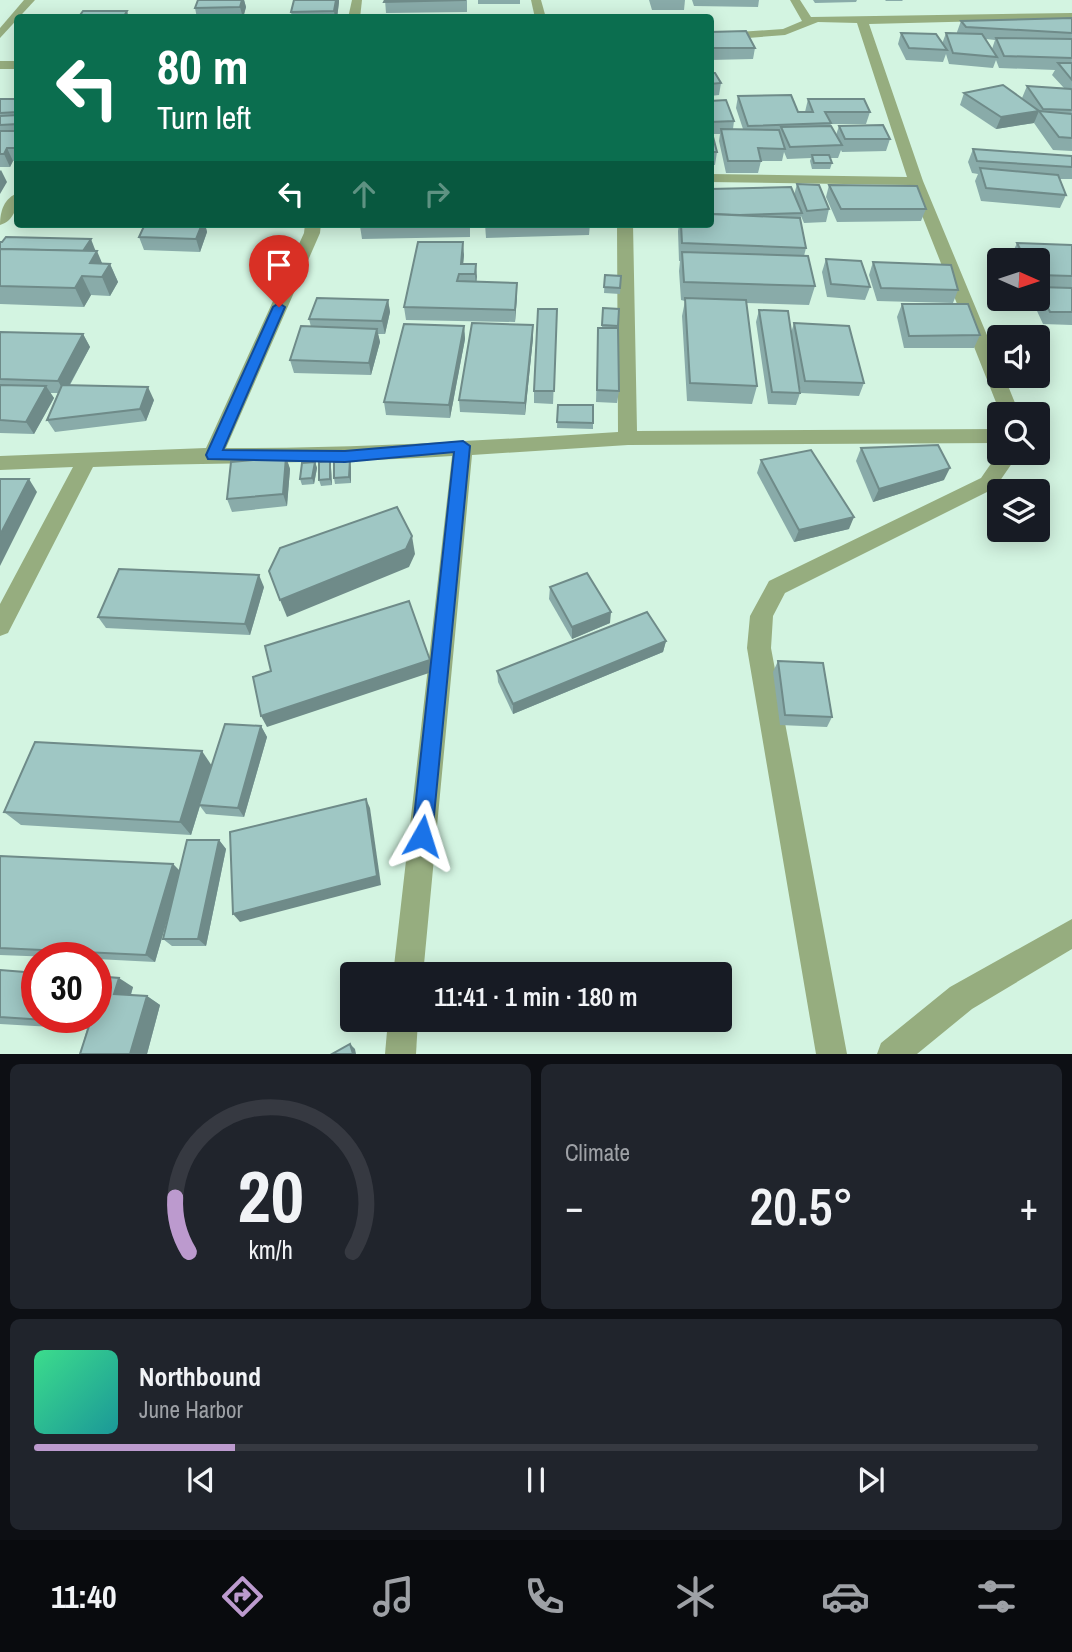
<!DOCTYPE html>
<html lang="en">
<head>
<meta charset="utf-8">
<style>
  :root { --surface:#171b24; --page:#20242c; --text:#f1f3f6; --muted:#9ea1a6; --line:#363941; --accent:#bc9ace }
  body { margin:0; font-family:"Archivo Narrow",sans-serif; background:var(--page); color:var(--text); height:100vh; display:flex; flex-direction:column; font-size:26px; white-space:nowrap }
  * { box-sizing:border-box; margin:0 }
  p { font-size:23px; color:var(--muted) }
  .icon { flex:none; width:38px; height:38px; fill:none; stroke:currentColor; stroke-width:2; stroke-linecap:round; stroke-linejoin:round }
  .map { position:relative; height:1054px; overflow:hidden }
  .side { display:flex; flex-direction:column; gap:10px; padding:10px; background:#0d0f14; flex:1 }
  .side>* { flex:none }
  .guide { position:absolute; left:14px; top:14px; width:700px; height:214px; border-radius:7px; box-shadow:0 4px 18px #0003; background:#0b6e4f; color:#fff; overflow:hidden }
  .needle { width:46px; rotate:93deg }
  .controls { position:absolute; left:987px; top:248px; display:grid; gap:14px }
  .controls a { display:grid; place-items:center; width:63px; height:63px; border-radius:7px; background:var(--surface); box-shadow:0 4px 18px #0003; font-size:35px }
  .speed { position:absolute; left:21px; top:942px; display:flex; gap:14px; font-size:35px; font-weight:700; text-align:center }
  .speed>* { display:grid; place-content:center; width:91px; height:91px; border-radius:50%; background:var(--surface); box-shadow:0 4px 18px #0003; line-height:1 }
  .speed .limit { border:10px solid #d22; background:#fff; color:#111 }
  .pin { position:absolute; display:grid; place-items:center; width:60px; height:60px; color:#fff; margin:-72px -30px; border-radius:50% 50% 50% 0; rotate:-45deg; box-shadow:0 0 7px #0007 }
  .pin .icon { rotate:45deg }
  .me { position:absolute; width:77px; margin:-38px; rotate:6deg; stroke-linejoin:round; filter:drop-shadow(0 0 5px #0008) }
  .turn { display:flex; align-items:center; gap:24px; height:147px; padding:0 28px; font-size:32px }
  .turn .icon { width:91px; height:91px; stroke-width:2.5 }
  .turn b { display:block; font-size:49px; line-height:60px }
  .lanes { display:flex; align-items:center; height:66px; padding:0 28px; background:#0003; justify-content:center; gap:35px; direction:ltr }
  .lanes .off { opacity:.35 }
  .big { font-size:52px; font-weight:600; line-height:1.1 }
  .side .tile { flex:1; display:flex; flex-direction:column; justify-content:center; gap:10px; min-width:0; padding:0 24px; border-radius:10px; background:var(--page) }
  .side .dial { align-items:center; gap:0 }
  .dial svg { height:182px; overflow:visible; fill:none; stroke:var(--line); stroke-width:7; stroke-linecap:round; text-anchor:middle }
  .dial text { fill:var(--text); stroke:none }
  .song { display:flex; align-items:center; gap:21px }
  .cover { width:84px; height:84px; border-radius:10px; background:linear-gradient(135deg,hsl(150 70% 55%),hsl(180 70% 35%)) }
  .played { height:7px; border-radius:4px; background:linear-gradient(90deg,var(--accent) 20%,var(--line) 20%) }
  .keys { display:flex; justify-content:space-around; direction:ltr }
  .heat { display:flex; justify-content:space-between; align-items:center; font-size:38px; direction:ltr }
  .side .tiles { flex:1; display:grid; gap:10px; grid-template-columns:1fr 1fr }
  .tile:last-child { grid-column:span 2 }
  .trip { position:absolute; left:340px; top:962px; width:392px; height:70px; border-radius:7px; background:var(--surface); box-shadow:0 4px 18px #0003; font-weight:600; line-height:70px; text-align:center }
  .tabs { display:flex; height:112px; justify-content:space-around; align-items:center; background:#090b0e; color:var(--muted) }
  .tabs .icon { width:49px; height:49px }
  .tabs .active { color:var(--accent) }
  .tabs b { font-size:32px; color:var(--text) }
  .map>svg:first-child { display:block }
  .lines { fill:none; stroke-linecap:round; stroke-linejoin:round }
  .minor { fill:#96ad7f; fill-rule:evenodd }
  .wall { fill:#89aba9; fill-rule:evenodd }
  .shaded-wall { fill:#6f8b89 }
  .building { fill:#9fc7c4; stroke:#6f8b89; stroke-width:2 }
  .route { fill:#1a73e8; stroke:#114b97; stroke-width:2 }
</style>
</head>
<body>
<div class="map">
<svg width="1072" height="1054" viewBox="0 0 1072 1054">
  <rect width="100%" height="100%" fill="#d3f4e1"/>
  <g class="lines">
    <g class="minor">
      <path d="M24,0H35L0,38V28Z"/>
      <path d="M352,0H362L360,18H348Z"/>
      <path d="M531,0H541L546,18H535Z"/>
      <path d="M790,0H800L811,17L1072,13V19L869,24L923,181L999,364V376H1004L1020,415H1001L910,185L710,182V174L907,177L857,23L818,22L785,35L710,41V34L783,29L802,21Z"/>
      <rect x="0" y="61" width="18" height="8"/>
      <path d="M18,193C18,206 14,221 0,225C0,211 4,198 18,193Z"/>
      <path d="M305,224H321L320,233L226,448C358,449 487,440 618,432L617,224H633L637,431L999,429V443L628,445L472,455L423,975H393L452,456C332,464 213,462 93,467L8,633L0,636V604L73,467L0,470V456L206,448L304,233Z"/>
      <path d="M999,452L1019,453L995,488L785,593L773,616L771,648L847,1054H816L747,648L750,616L769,581L981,478Z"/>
      <path d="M1072,919V949L972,1009L917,1054H877L881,1043L950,987Z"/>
      <path d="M388,1020H418L416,1054H385Z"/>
    </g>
  </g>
  <g class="wall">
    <path d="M198,0H244L246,7L243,18H197L195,8Z"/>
    <path d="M385,0H467V12L386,13Z"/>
    <rect x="478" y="0" width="42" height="4"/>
    <path d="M649,0H685L684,10H652Z"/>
    <path d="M692,0H759L758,7L694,6Z"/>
    <path d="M813,0H857L856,2L815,3Z"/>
    <path d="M885,0H903L902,1H886Z"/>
    <path d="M339,2L337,18H292L291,12Z"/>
    <path d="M1072,18V151L1053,150L1034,123L1036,118L1034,123L996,129L960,105L964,93L1024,100L1022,98L1027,86L1064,88L1052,75L1055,70L999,68L996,60L993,68L949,64L946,54L943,62L906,60L898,44L901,33L942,44L946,33H957V32L961,21ZM986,39L995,40L992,49Z"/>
    <path d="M710,32L755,48L753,59L710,60Z"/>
    <path d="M710,73L721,83L719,95L710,96Z"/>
    <path d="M738,96L798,112H805L808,99L870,112L866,124H831L830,126L836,135L839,126L890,139L886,151L842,152L841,150L838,158H830L832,163L830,169H812L810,161L811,158L787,159L784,152L782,161H761L758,173H726L719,141L720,134H712L717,152L715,165H710V101L734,121L733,129H743L736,108Z"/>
    <path d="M0,99H18V160L13,161L10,167H0Z"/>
    <path d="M973,149L1072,156V179H1059L1066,195L1060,208L981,201L975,181L978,174L972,173L968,162Z"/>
    <path d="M797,184L829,209L826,222L804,223L801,216L800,219L806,248L804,256L815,286L809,305L746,303L757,386L752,404L687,401L682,316L685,301L681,300L679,271L680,261H679L678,231L679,224H710L794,195Z"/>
    <path d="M829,185L926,209L921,221L837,222L826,197Z"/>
    <path d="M101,224H205L207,232L200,252L144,250L139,237L144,226Z"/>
    <path d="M470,224V237L362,239L360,226Z"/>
    <path d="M485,224H590L589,235L486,238Z"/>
    <path d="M0,242L96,251L102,264H110L118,282L110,296L91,295L84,307L0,304Z"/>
    <path d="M1017,243L1072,245V325L1043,324L1032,300L1038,299V261H1014L1011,256Z"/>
    <path d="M464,255L463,264H476V282L517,295L515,322L406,320L404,307Z"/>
    <path d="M826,259L870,287L865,300L827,297L822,272Z"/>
    <path d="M873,262L958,290L953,303L877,301L869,275Z"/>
    <path d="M605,275L621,276L620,294L604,293Z"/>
    <path d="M388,300L390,312L385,334H378L380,342L371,375L294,373L290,360L311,327L309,319Z"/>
    <path d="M902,304L980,335L974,348H904L897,317Z"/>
    <path d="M603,308L619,309L618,333L619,391L617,403L596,402L598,328H602Z"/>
    <path d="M557,309L553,404L534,403V391Z"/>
    <path d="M759,310L791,333L794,323L864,383L859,396L801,393L796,368L800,393L796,405L768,404L756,322Z"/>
    <path d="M533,325V338L525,415L460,412L459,400Z"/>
    <path d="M464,326L465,339L450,418L386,415L384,402Z"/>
    <path d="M0,332L83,334L90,347L70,385L154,400L146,421L55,432L47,420L58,393H50L54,398L34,434L0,433Z"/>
    <path d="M558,405L593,423V429L557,428Z"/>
    <path d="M861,448L944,480L873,502L856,461Z"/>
    <path d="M286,457L290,469L287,506L232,512L227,499Z"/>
    <path d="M761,460L849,529L794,542L757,473Z"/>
    <path d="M330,461L331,468L332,485L321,486L319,480Z"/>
    <path d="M315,462L317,468L314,484L302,485L300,479Z"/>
    <path d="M351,467V483L335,484L334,478Z"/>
    <path d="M264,587L250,635L106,628L98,617Z"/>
    <path d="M550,587L610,623L572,639L549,599Z"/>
    <path d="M666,641L663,652L513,714L498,682L497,671Z"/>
    <path d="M778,661L832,717L827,727L780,725L773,672Z"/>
    <path d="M261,726L267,737L244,817L206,814L200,806L191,835L21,825L4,812L212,766Z"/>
    <path d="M219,840L226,849L206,946H172L163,939L171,906L155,962L96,959V957H53L0,955V856L173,864L179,871Z"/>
    <path d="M0,970L133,987L131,995L147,996L160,1005L147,1054H80L87,1029L0,1024Z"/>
  </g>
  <g class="shaded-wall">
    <path d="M242,0H244L246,7L243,18L240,7Z"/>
    <path d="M336,0H339V2L337,18H335L334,11Z"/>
    <path d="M127,11L129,18H123Z"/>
    <path d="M1039,111L1034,123L996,129L1001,117Z"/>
    <path d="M7,148L13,161L10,167L4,154Z"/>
    <path d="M1,170L7,182L0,194V171Z"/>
    <path d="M202,224H205L207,232L200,252L196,239Z"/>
    <path d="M91,239L96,252L81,255Z"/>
    <path d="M463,242L464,255L462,276L461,264Z"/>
    <path d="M97,251L105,270L90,263Z"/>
    <path d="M110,264L118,282L110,296L102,277Z"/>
    <path d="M476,264L477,277L476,287L475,274Z"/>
    <path d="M82,276L91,295L84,307L75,288Z"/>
    <path d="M517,283V295L515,322V310Z"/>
    <path d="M388,300L390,312L385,334L382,321Z"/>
    <path d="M533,325V338L525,415V403Z"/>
    <path d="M464,326L465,339L450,418L449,405Z"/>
    <path d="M377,329L380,342L371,375L369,363Z"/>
    <path d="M83,334L90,347L65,393L58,381Z"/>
    <path d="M46,386L54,398L34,434L26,422Z"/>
    <path d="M148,387L154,400L146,421L140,409Z"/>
    <path d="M286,457L290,469L287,506L283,494Z"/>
    <path d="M350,460L351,467V483L349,477Z"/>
    <path d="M330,461L331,468L332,485L330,479Z"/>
    <path d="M315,462L317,468L314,484L312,478Z"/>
    <path d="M950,468L944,480L873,502L879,489Z"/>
    <path d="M29,479L37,492L0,566V535Z"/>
    <path d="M854,517L849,529L794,542L799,530Z"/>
    <path d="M412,536L415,554L409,567L287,617L280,600Z"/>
    <path d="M259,575L264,587L250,635L245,624Z"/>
    <path d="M611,612L610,623L572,639V627Z"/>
    <path d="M666,641L663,652L513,714V704Z"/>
    <path d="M430,660L432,672L267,727L261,716Z"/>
    <path d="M261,726L267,737L244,817L238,808Z"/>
    <path d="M202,751L212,766L191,835L180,822Z"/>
    <path d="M366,799L370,808L381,885L240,922L233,914Z"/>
    <path d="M219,840L226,849L206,946L198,939Z"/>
    <path d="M173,864L181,872L155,962L146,955Z"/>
    <path d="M119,978L133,987L128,1003L114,994Z"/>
    <path d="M147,996L160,1005L147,1054H130Z"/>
    <path d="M350,1044L355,1049L356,1054H353Z"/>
  </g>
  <g class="building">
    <path d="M198,0H242L240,7L195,8Z"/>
    <path d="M294,0H336L334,11L291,12Z"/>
    <path d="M385,0H466L384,2Z"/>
    <path d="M83,11H127L123,18H78Z"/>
    <path d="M1072,18V33L966,27L961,21Z"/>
    <path d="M746,31L755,48H710V32Z"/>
    <path d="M901,33L936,34L947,50L909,48Z"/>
    <path d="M946,33L982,34L997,57L953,53Z"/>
    <path d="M996,38L1072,39V58L1004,56Z"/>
    <path d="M1058,63H1072V80Z"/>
    <path d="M710,73H715L721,83L710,84Z"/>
    <path d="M1003,85L1039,111L1001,117L964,93Z"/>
    <path d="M1027,86L1071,89L1072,90V110L1043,109Z"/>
    <path d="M791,95L798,112H813L808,99H864L870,112H825L831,123L748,126L738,96Z"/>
    <path d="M0,99H18V112L0,113Z"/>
    <path d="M726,100L734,121L710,122V101Z"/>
    <path d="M1039,111L1072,114V138L1059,137Z"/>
    <path d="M18,115V124L0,125V116Z"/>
    <path d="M883,125L890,139H845L839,126Z"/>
    <path d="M831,126L842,145L790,147L781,127Z"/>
    <path d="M721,129L779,130L785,149L758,148L761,161H728Z"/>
    <path d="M0,131H15L18,134V148H7L4,154H0Z"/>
    <path d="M710,133H712L717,152H710Z"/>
    <path d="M973,149L1072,156V167L977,161Z"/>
    <path d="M812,155H829L832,163H814Z"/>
    <path d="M980,168L1058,175L1066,195L986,188Z"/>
    <path d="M797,184L819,185L829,209L807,211Z"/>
    <path d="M829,185L917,186L926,209H841Z"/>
    <path d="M791,187L802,213L740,215L710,214V189Z"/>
    <path d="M710,214L800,218L806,248L682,243L681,224H710Z"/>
    <path d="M145,224H202L196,239L139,237Z"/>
    <path d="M360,224H468L360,226Z"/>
    <path d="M485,224H533L485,225Z"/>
    <path d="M6,237L91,239L83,251L0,249V242H2Z"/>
    <path d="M418,242H463L461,264H476L475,274H459L457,281L517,283L515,310L404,307Z"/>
    <path d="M1017,243L1072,245V276L1038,275V261H1026Z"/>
    <path d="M0,249L97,251L90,263L110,264L102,277L82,276L75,288L0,286Z"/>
    <path d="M682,252L808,256L815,286L684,282Z"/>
    <path d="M826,259L861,261L870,287L831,284Z"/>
    <path d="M873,262L951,265L958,290L881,288Z"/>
    <path d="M605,275L621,276L620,288L604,287Z"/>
    <path d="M1038,287L1072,288V312H1050Z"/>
    <path d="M317,298L388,300L382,321L309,319Z"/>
    <path d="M685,298L746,300L757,386L690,383Z"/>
    <path d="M902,304H968L980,335L909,336Z"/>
    <path d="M603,308L619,309L618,326L602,325Z"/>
    <path d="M538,309H557L554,391H534Z"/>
    <path d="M759,310L788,311L800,393L772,392Z"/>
    <path d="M472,323L533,325L525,403L459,400Z"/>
    <path d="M794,323L849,326L864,383L805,381Z"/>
    <path d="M404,324L464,326L449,405L384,402Z"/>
    <path d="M301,326L377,329L369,363L290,360Z"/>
    <path d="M598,328H618L619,391L597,390Z"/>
    <path d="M0,332L83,334L58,381L0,379Z"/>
    <path d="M0,385L46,386L26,422L0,420Z"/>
    <path d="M62,385L148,387L140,409L47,420Z"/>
    <path d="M558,405H593V423L557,422Z"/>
    <path d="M938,445L950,468L879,489L861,448Z"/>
    <path d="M811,450L854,517L799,530L761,460Z"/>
    <path d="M286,457L283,494L227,499L231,462Z"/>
    <path d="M350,460L349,477L334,478V462Z"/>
    <path d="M330,461V479L319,480V462Z"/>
    <path d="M315,462L312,478L300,479L302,463Z"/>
    <path d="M0,479H29L0,535Z"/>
    <path d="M397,507L412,536L406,549L280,600L269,571L280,548Z"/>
    <path d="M119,569L259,575L245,624L98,617Z"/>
    <path d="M587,573L611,612L572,627L550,587Z"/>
    <path d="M409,601L430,660L261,716L253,677L271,671L265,646Z"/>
    <path d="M647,612L666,641L513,704L497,671Z"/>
    <path d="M778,661L823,663L832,717L785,715Z"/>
    <path d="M225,724L261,726L238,808L199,805Z"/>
    <path d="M35,742L202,751L180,822L4,812Z"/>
    <path d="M366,799L377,876L233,914L230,832Z"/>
    <path d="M187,840H219L198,939H163Z"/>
    <path d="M0,856L173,864L146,955L0,948Z"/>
    <path d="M0,970L37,973V1017H96V976L119,978L114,994L147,996L130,1054H80L90,1023L0,1017Z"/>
    <path d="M350,1044L353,1054H332Z"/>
  </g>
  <path class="route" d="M279,303L285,307L223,450L345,451L463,441L470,446L432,836L429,843L422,846L415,843L412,836L454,452L345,462L208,459L206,455L273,307Z"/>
</svg>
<div class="controls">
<a><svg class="needle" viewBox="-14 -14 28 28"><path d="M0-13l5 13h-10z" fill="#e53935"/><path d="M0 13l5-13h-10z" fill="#9ea1a6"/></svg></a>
<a><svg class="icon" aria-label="sound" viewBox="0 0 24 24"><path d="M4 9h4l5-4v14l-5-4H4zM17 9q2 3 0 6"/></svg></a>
<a><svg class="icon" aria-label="search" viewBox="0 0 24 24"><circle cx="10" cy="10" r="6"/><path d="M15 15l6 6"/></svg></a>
<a><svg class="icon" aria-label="layers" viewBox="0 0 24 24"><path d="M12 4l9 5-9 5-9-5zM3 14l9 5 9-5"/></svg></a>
</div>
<div class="speed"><div class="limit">30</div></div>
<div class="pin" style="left:279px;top:307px;background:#d93025"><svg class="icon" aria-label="arrive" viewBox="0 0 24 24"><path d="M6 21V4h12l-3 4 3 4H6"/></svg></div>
<svg class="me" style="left:422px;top:836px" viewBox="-20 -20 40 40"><path d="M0-17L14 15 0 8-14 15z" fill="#1a73e8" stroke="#fff" stroke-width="4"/></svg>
<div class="trip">11:41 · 1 min · 180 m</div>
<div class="guide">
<div class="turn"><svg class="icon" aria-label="left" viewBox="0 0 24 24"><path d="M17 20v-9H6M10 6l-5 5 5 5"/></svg><div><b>80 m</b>Turn left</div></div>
<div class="lanes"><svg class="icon" aria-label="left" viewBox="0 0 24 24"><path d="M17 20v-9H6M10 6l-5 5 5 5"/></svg><svg class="icon off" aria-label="ahead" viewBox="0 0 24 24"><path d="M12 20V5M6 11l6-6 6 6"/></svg><svg class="icon off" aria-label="right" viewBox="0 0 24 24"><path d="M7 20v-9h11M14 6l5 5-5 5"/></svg></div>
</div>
</div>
<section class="side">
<div class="tiles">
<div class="tile dial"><svg viewBox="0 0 100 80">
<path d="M14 69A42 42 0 1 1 86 69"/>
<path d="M14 69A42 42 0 0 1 8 45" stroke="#bc9ace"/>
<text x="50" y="56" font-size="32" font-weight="700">20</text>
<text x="50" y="72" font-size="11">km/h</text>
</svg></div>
<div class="tile"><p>Climate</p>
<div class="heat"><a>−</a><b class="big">20.5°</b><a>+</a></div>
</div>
<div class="tile">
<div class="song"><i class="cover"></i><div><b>Northbound</b><p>June Harbor</p></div></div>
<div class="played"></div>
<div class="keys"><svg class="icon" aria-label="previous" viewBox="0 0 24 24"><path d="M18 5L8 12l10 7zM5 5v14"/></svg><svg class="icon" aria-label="pause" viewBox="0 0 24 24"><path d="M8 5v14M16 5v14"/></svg><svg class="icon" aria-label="next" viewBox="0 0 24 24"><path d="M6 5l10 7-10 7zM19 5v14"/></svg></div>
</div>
</div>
</section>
<nav class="tabs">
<b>11:40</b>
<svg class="icon active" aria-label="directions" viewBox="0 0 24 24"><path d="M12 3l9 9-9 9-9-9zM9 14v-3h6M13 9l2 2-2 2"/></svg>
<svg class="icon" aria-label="music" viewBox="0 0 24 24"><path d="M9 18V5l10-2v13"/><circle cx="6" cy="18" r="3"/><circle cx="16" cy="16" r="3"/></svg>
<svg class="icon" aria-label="phone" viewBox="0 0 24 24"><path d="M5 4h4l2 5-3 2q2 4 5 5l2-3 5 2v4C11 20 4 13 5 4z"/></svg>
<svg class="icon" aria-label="climate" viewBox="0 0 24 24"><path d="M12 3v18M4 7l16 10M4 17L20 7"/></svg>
<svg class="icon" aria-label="car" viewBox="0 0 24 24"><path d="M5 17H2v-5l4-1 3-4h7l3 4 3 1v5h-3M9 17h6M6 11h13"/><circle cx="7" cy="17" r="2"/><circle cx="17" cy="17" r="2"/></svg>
<svg class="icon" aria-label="filters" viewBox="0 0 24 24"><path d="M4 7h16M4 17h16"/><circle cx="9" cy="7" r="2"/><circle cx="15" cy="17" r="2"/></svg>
</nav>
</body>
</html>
